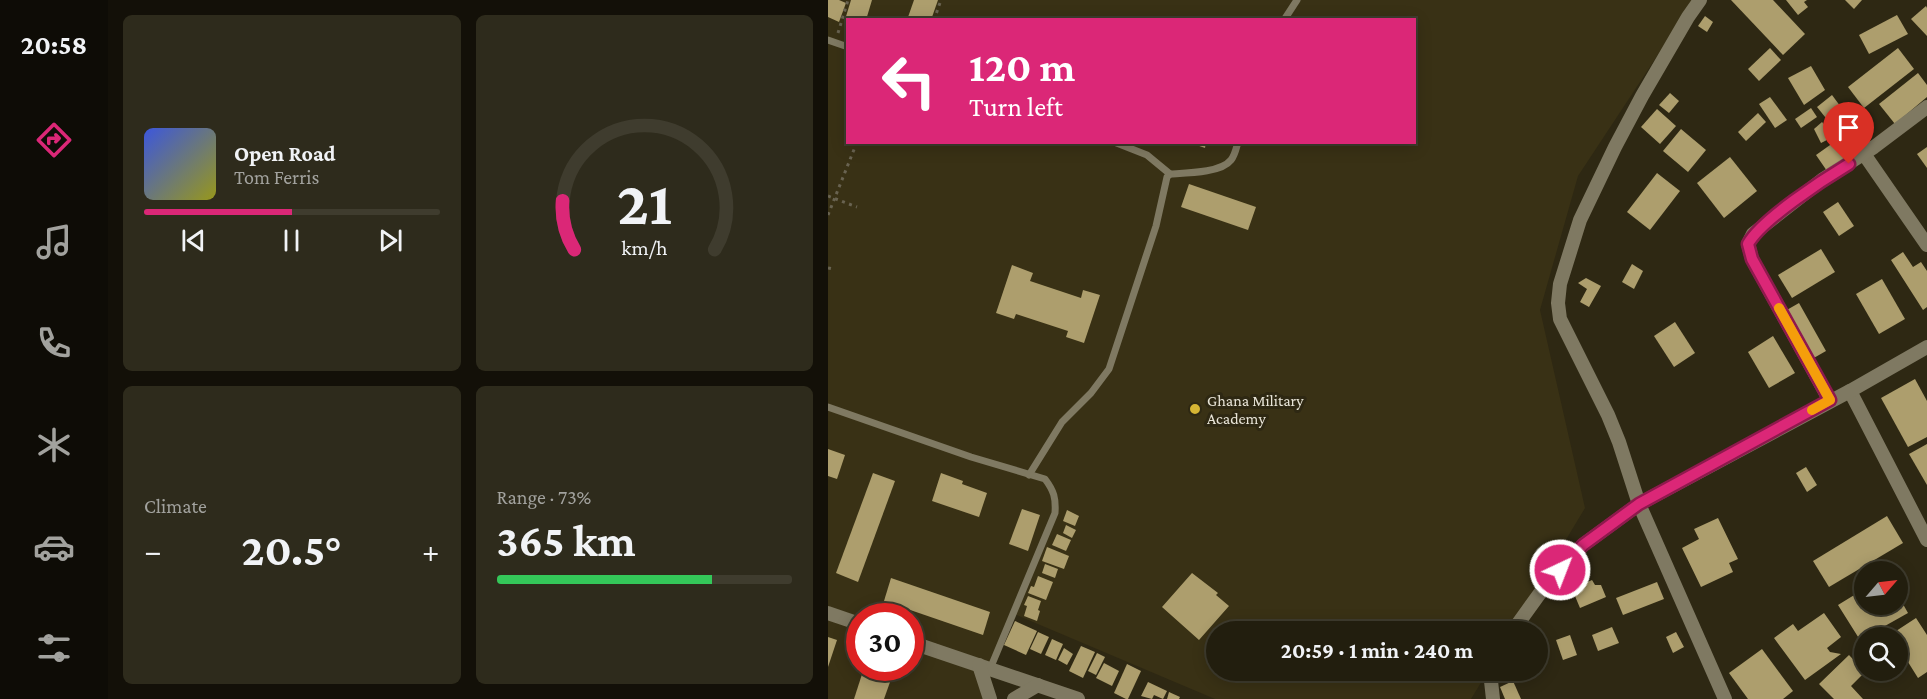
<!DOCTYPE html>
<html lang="en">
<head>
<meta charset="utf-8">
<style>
  :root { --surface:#221e0e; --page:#2e2b1c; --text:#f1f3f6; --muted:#a2a29e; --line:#3f3c2e; --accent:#db2777 }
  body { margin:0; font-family:"Crimson Pro",serif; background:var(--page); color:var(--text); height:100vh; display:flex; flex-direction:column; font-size:22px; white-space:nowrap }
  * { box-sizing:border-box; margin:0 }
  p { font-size:20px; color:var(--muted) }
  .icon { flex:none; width:33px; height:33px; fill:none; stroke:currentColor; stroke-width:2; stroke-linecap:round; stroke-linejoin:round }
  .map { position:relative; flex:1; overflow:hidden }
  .drawer { display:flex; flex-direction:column; gap:15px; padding:15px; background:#131008; width:720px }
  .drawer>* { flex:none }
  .hud { position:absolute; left:18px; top:18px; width:570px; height:126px; border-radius:0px; box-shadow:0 3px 15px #0003,0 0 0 2px var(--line); background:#db2777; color:#fff; overflow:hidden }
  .needle { width:39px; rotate:62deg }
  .controls { position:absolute; left:1026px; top:561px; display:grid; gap:12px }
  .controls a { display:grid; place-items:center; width:54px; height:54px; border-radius:50%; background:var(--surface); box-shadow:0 3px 15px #0003,0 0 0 2px var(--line); font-size:30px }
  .speed { position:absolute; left:18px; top:603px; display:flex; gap:12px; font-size:30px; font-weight:700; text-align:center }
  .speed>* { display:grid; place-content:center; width:78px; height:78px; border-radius:50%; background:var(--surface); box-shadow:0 3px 15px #0003,0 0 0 2px var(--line); line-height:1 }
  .speed .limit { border:9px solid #d22; background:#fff; color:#111 }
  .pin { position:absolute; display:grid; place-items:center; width:51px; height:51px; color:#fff; margin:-62px -26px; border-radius:50% 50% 50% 0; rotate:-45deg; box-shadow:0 0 6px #0007 }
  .pin .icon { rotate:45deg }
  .me { position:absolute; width:66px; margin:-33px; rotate:43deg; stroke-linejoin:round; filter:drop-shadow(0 0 4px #0008) }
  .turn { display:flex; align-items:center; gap:21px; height:126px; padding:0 24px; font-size:27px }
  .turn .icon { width:78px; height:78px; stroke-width:2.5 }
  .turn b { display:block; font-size:42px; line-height:51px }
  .big { font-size:45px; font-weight:700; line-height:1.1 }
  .drawer .card { flex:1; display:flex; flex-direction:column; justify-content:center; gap:9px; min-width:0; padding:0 21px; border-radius:9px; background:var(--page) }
  .drawer .dial { align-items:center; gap:0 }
  .dial svg { height:156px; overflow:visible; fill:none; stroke:var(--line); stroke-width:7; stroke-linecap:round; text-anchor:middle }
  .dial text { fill:var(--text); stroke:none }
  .song { display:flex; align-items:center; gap:18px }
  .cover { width:72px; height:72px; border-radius:9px; background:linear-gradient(135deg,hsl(230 70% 55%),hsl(60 70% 35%)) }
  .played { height:6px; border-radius:3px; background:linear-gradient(90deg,var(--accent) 50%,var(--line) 50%) }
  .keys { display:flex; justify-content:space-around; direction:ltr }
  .heat { display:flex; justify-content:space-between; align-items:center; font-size:33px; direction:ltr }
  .charge { height:9px; border-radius:4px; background:linear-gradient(90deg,#34c759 73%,var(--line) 0) }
  .drawer .tiles { flex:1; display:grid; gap:15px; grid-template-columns:repeat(2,1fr) }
  .trip { position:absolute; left:378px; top:621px; width:342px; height:60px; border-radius:30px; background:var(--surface); box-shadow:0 3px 15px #0003,0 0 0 2px var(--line); font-weight:700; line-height:60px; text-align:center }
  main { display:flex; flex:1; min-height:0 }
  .tabs { display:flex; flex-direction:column; width:108px; justify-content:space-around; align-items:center; background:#0e0c06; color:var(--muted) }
  .tabs .icon { width:42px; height:42px }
  .tabs .active { color:var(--accent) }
  .tabs b { font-size:27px; color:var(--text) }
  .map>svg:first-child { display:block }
  .built { fill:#393115; fill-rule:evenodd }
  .building { fill:#ad9e6d }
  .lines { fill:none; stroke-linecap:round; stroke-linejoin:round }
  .path { stroke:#696351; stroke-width:3; stroke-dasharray:3 4.5; stroke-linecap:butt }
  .lane { stroke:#7f7962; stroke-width:7 }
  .street { stroke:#7f7962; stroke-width:14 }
  .route-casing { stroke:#8e194d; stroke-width:15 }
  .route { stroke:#db2777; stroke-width:10 }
  .slow { stroke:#f59e0b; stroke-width:10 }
  .poi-dot { fill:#d6b534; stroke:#2e2813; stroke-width:2 }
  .labels { text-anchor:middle; stroke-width:6; stroke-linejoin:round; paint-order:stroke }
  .poi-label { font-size:16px; fill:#e9e5d8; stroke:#2e2813; text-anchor:start }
</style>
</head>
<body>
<main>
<nav class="tabs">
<b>20:58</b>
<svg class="icon active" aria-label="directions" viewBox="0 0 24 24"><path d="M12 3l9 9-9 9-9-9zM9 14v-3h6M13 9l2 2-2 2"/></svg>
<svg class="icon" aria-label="music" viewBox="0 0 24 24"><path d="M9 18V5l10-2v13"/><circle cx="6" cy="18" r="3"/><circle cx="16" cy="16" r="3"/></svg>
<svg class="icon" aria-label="phone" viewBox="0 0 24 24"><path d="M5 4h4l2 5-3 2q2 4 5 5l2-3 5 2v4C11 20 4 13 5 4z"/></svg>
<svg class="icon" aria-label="climate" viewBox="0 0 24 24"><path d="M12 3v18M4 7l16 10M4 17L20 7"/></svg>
<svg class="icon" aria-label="car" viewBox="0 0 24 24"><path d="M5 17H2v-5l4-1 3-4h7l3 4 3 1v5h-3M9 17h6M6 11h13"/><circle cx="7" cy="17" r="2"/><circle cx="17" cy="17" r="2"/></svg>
<svg class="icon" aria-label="filters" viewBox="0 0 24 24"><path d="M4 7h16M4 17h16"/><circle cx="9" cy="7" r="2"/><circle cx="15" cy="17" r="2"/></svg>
</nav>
<section class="drawer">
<div class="tiles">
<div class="card">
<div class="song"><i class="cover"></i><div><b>Open Road</b><p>Tom Ferris</p></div></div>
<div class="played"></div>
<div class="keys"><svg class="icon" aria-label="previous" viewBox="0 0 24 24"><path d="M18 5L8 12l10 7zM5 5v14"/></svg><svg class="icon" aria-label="pause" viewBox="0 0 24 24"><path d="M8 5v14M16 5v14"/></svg><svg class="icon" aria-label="next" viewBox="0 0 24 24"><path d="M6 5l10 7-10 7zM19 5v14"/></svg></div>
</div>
<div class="card dial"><svg viewBox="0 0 100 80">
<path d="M14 69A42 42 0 1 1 86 69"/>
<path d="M14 69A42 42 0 0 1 8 44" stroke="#db2777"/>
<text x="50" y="56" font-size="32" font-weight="700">21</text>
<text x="50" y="72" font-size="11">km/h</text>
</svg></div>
<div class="card"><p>Climate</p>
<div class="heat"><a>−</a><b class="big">20.5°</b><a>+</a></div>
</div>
<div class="card"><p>Range · 73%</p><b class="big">365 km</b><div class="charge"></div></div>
</div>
</section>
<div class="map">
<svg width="1099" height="699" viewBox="0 0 1099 699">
  <rect width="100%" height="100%" fill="#2e2813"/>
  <path class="built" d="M0,0H866L750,176L712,310L757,508L683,631L388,632V670L660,671L643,699H387L184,613L156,699H0ZM20,20H586V142H20ZM32,616H82V668H32Z"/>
  <g class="building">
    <path d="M0,0H11L18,3L11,22L0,17Z"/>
    <path d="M23,0H44L38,20H20V24L16,23Z"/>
    <path d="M86,0H110L103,20H79Z"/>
    <path d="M903,0H945L977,34L955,55Z"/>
    <path d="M958,0H979L976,2L980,7L970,15Z"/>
    <path d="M1017,0H1034L1026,9Z"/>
    <path d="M1098,6L1099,8V36L1083,19Z"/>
    <path d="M1069,15L1080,34L1041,54L1031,35Z"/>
    <path d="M877,16L885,22L879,32L870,26Z"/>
    <path d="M942,48L953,60L931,81L920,69Z"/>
    <path d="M1070,48L1086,69L1036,108L1020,87Z"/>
    <path d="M983,66L997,90L976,105L960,78Z"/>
    <path d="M1090,73L1099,85V97L1067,124L1051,104Z"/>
    <path d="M842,93L851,101L841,113L831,105Z"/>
    <path d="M1004,95L1024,122L1010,133L989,107Z"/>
    <path d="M942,97L959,120L947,128L931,104Z"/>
    <path d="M983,108L989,117L973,128L967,119Z"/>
    <path d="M829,109L848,126L832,144L813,127Z"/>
    <path d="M930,113L938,122L918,141L910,132Z"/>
    <path d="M994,122L1007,136L993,143L986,129Z"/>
    <path d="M1026,128L1037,144L999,171L988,155Z"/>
    <path d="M853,129L878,150L860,172L835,151Z"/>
    <path d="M360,142H378L377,148Z"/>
    <path d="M1099,147V168L1089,154Z"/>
    <path d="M902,157L929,191L896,218L869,183Z"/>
    <path d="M829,173L852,191L822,230L799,212Z"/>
    <path d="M361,184L428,207L420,230L353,207Z"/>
    <path d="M1010,202L1026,226L1011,236L995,212Z"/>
    <path d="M993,249L1007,272L964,298L950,275Z"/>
    <path d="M1075,252L1085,267L1093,262L1099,271V307L1095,310L1063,260Z"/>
    <path d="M804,264L815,271L806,289L794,282Z"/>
    <path d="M184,265L205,273L202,281L253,298L255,290L272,295L256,343L238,337L240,331L188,314L186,319L168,313Z"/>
    <path d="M758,278L773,286L761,307L752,302L759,289L750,283Z"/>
    <path d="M1054,279L1077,319L1051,334L1028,294Z"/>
    <path d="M971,303L998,351L984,359L957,311Z"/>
    <path d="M847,322L867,353L846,367L826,336Z"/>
    <path d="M945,336L967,373L941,388L920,352Z"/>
    <path d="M1087,379L1099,401V437L1080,447L1053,398Z"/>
    <path d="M1099,444V485L1081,454Z"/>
    <path d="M0,449L17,455L9,479L0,476Z"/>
    <path d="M978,467L989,485L979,492L968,473Z"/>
    <path d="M45,473L67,481L30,582L8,573Z"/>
    <path d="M113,473L135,481L134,484L159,493L151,517L104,501Z"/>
    <path d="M194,509L212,515L200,551L181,544Z"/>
    <path d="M239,510L251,516L247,526L235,521Z"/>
    <path d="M1059,516L1075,543L1001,587L985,561Z"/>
    <path d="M890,518L910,559L901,563L905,572L873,587L854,548L871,539L866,529Z"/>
    <path d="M238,525L248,530L244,538L235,533Z"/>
    <path d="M229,534L243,540L238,551L224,545Z"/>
    <path d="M219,547L241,556L236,569L214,561Z"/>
    <path d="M217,564L230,569L227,578L214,573Z"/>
    <path d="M364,573L390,593L388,595L401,606L371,640L334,607Z"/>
    <path d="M210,576L225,582L218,600L200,593L203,586L206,587Z"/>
    <path d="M63,578L162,612L155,635L56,601Z"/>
    <path d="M764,580L767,585H773L778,597L752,608L744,589Z"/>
    <path d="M829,582L836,599L795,615L788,598Z"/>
    <path d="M1036,589V604H1047L1049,608L1057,604H1070L1071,597L1080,613L1032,640L1010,605Z"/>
    <path d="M200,596L213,601L210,610L212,611L209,621L196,616L199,606L196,605Z"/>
    <path d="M996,613L1013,637L999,648L1002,652L1013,654L977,680L946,638L965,624L970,631Z"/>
    <path d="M1088,618L1099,635V672L1090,678L1070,646V638H1064L1062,635Z"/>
    <path d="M187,621L209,631L198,655L176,645Z"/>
    <path d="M784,627L791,643L770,651L764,635Z"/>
    <path d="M210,632L221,637L213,654L202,649Z"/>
    <path d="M848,632L856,647L845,653L838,637Z"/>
    <path d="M742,635L749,655L735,660L728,640Z"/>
    <path d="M0,637L9,640L0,667Z"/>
    <path d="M224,639L235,644L228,660L217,655Z"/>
    <path d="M253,646L267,652L255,678L241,671Z"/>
    <path d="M236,648L245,654L239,665L230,660Z"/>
    <path d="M934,649L965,691L955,699H920L901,673Z"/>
    <path d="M269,653L277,657L268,675L260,671Z"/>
    <path d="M1021,655L1037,672L1023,686L1035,699H1006L991,684Z"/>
    <path d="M276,663L291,671L284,686L268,678Z"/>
    <path d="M299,664L313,671L300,699H298L286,693Z"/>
    <path d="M36,668H67L56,699H26Z"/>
    <path d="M685,681L693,699H677L672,687Z"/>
    <path d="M320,682L339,691L335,699L326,695L324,699L313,696Z"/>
    <path d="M341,692L352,697L351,699H339Z"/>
  </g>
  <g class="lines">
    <g class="path">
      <path d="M106,20L113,0"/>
      <path d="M10,33L20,0"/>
      <path d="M0,196L29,207"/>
      <path d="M0,215L29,142"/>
      <path d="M0,268L5,269"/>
    </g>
    <g class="lane">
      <path d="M456,20L469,0"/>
      <path d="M0,40L20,47"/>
      <path d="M342,174C358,173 393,173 403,160C407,155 408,149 410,142"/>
      <path d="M0,407L143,457L217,479C226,491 228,498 227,513L162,669"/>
      <path d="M201,475L234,422L263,393L281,369L328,226L339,177L342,174L319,155L286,142"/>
    </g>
    <g class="street">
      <path d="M872,0L860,17L814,96L787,147L752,220L732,284L730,303L732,319L780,415L791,442L811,504L897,699"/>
      <path d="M1036,154L1099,245"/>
      <path d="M1022,391L1099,540"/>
      <path d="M1002,401L924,259L920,244L925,234L994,180L1046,147L1099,107"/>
      <path d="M0,613L32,624"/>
      <path d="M684,632L720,582L755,545L811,504L1022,391L1099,347"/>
      <path d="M82,642L250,699"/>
      <path d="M151,665L162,699"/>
      <path d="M186,699L210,685"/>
      <path d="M665,699L663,681L667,670"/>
    </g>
  </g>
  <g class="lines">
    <g class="route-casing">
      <path id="route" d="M732,570L755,545L811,504L1002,400L924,259L920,244C933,220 996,179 1021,164"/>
    </g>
    <use href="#route" class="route"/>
    <path class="slow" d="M951,308L1002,400L984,410"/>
  </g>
  <circle class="poi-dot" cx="367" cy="409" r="6"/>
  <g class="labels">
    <g class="poi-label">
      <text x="379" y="406">Ghana Military<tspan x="379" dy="18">Academy</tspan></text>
    </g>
  </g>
</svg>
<div class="controls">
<a><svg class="needle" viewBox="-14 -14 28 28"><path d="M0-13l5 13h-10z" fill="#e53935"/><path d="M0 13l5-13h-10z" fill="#a2a29e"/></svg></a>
<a><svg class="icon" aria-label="search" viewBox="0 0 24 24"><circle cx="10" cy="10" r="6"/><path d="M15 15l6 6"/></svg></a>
</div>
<div class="speed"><div class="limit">30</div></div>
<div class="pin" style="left:1021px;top:164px;background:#d93025"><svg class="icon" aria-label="arrive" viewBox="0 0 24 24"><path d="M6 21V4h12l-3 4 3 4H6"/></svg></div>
<svg class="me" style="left:732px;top:570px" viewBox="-20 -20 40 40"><circle r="17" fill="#db2777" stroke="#fff" stroke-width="3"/><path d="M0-11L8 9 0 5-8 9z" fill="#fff"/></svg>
<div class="trip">20:59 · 1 min · 240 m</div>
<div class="hud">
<div class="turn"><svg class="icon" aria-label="left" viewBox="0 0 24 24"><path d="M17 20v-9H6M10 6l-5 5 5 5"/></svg><div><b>120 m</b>Turn left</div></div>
</div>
</div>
</main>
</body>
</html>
